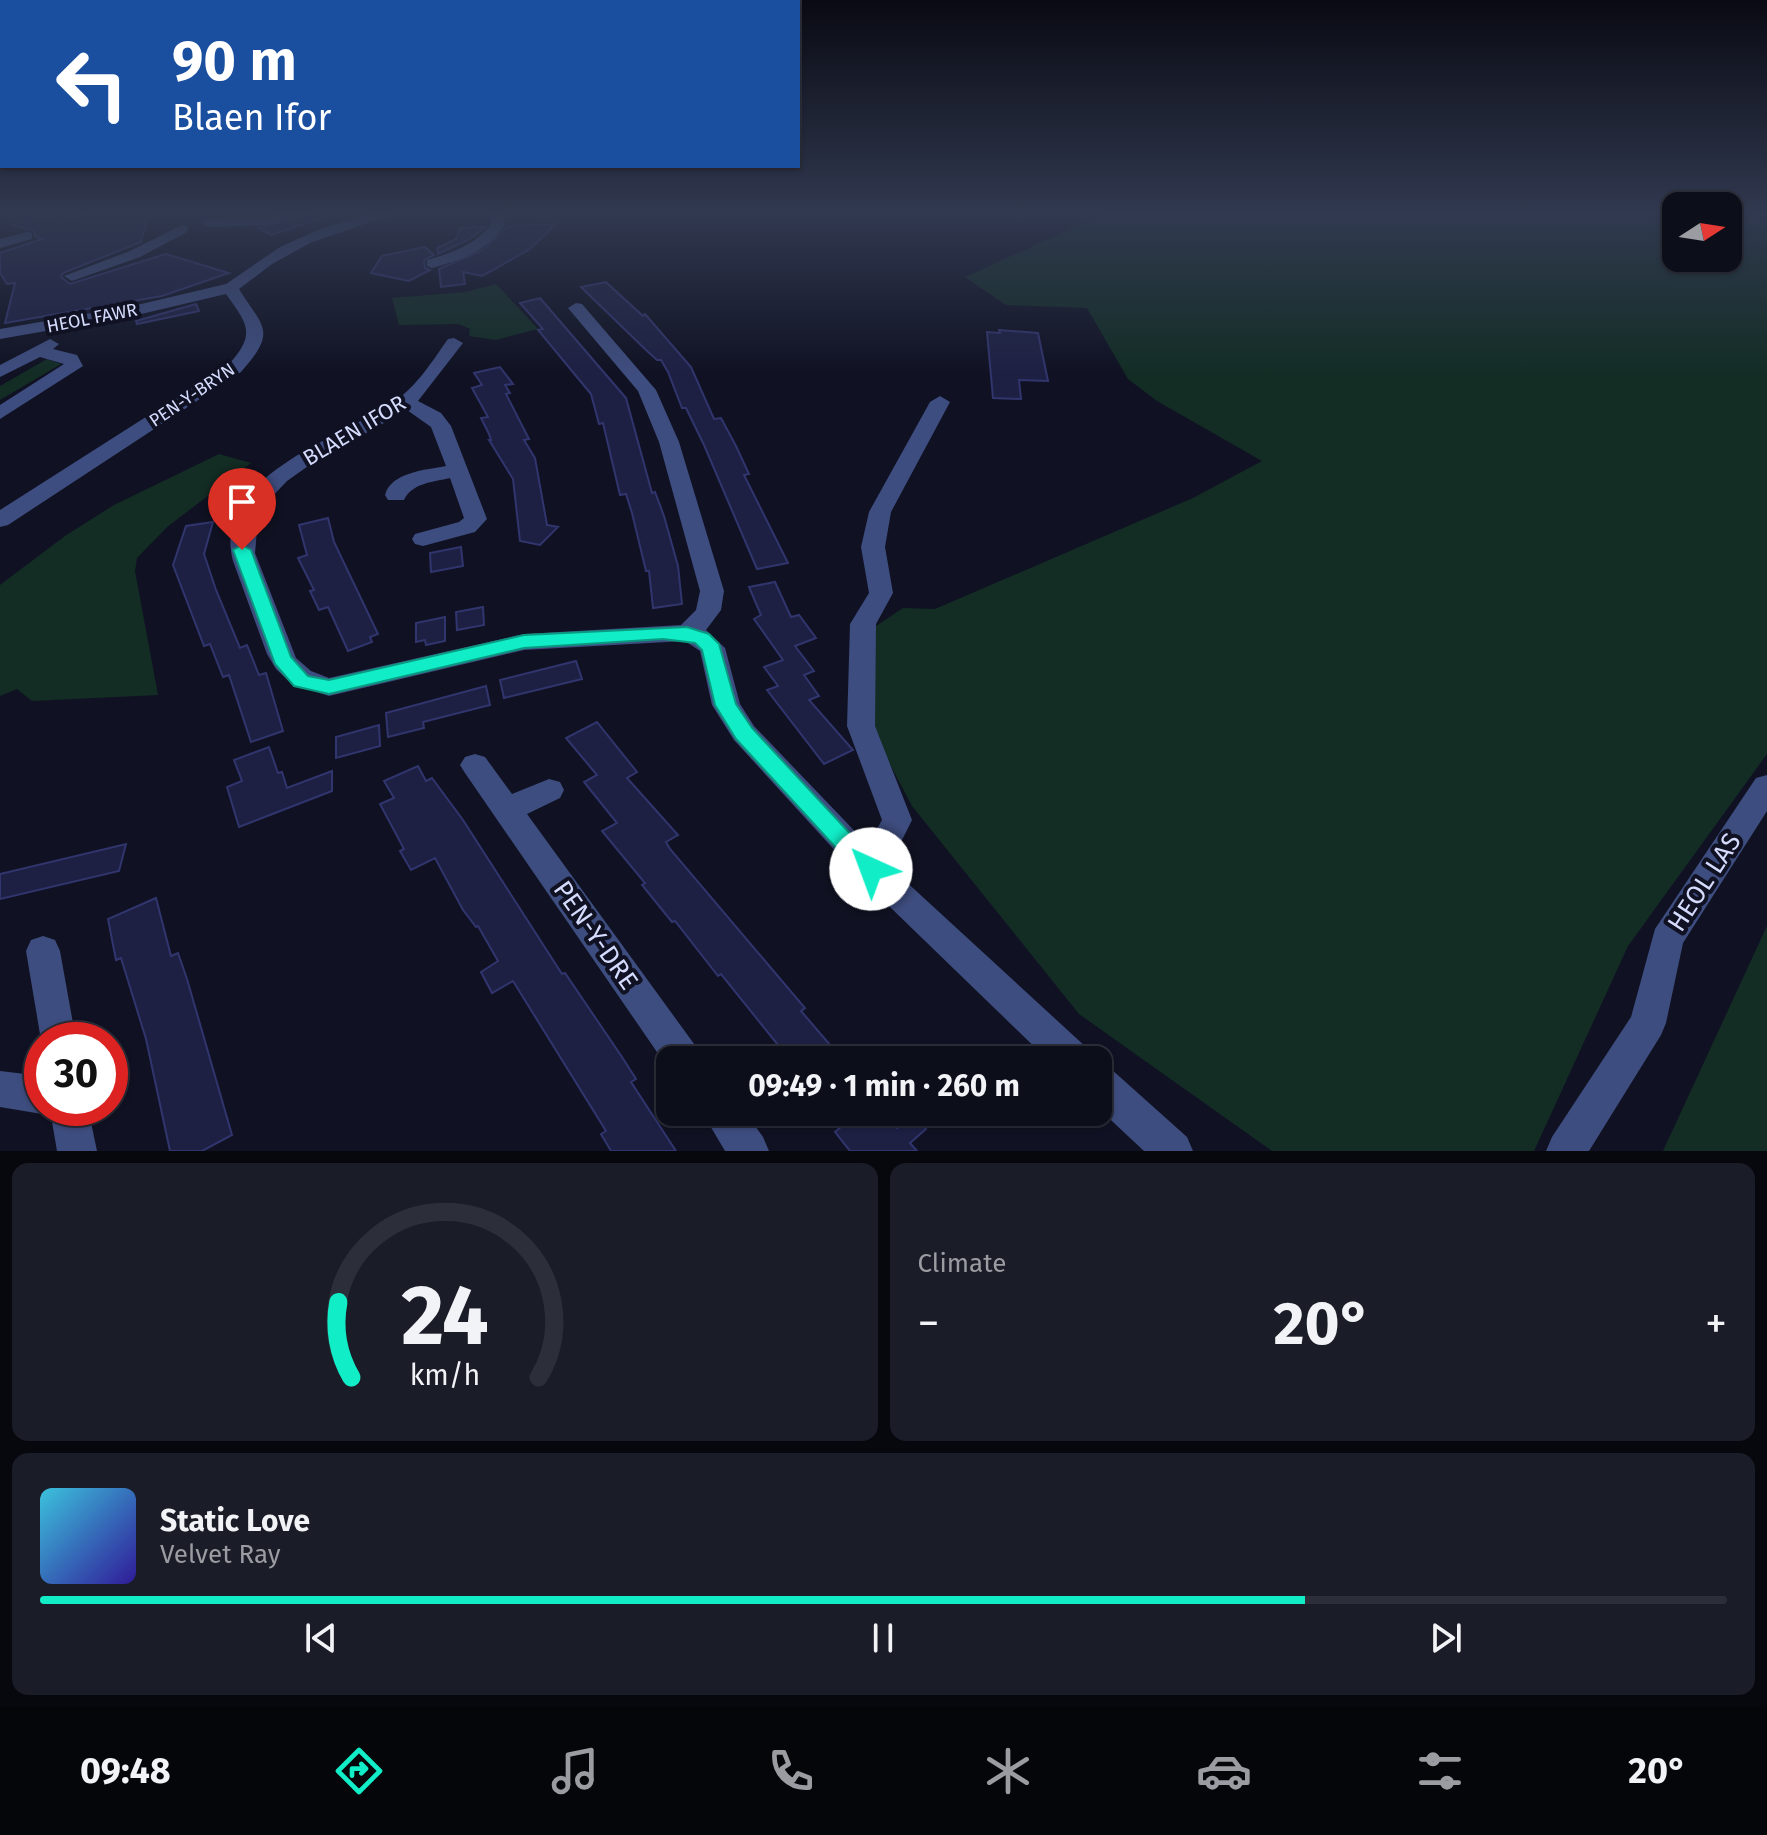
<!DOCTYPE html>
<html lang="en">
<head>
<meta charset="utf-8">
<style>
  :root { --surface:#0c0e1a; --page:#1a1c27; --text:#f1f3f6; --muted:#9a9ca2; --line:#2c2e39; --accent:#10edc7 }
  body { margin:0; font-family:"Fira Sans",sans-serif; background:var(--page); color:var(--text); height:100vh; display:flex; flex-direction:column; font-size:30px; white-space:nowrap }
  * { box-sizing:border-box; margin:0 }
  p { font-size:26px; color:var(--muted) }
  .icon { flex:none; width:44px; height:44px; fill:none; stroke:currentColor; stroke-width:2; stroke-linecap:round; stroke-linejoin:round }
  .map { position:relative; height:1151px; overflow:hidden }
  .drawer { display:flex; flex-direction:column; gap:12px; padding:12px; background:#07080e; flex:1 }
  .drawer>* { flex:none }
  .guide { position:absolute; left:0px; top:0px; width:800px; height:168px; box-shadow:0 2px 6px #0004,0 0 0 2px var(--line); background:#1a4fa0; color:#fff; overflow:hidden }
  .needle { width:52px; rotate:78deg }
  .fabs { position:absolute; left:1662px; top:192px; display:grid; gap:16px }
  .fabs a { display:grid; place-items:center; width:80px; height:80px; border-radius:16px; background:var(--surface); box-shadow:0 2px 6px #0004,0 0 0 2px var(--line); font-size:40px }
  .speed { position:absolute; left:24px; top:1022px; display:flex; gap:16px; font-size:40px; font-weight:700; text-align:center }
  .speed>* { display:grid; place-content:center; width:104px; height:104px; border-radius:50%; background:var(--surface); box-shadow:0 2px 6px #0004,0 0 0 2px var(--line); line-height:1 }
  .speed .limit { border:12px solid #d22; background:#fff; color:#111 }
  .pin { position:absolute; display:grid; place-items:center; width:68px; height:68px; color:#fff; margin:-82px -34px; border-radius:50% 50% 50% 0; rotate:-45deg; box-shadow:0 0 8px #0007 }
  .pin .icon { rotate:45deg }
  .me { position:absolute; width:88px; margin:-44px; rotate:317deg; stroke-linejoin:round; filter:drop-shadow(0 0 6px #0008) }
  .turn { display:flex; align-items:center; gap:28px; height:168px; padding:0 40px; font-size:36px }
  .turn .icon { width:104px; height:104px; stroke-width:2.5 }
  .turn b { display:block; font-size:56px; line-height:68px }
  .big { font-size:60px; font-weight:700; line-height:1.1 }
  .drawer .widget { flex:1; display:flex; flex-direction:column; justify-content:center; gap:12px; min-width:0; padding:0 28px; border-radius:16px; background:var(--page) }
  .drawer .dial { align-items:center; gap:0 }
  .dial svg { height:208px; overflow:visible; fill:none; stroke:var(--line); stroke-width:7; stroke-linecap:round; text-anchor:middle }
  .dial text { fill:var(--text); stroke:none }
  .song { display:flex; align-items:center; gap:24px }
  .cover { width:96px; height:96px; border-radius:12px; background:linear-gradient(135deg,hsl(190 70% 55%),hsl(250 70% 35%)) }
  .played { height:8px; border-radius:4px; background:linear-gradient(90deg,var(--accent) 75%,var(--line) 75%) }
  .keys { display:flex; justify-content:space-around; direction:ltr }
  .heat { display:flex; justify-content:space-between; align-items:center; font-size:44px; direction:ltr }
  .drawer .tiles { flex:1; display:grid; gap:12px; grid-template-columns:1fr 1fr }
  .widget:last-child { grid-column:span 2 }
  .trip { position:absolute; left:656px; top:1046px; width:456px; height:80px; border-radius:16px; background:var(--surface); box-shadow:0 2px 6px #0004,0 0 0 2px var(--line); font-weight:700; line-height:80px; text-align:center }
  .tab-bar { display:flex; height:128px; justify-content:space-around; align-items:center; background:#05060a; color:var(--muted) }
  .tab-bar .icon { width:56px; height:56px }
  .tab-bar .selected { color:var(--accent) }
  .tab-bar b { font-size:36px; color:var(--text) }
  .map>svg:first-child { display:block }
  .green { fill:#132d25 }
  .building { fill:#1d2043; stroke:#31356d; stroke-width:2 }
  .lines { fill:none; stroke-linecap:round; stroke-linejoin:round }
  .minor { fill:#3e4d7f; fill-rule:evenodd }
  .route { fill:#10edc7; stroke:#0a9a81; stroke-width:2 }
  .labels { text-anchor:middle; stroke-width:8; stroke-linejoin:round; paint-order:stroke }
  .far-street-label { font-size:18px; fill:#d5dbfc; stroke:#101223 }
  .street-label { font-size:22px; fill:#d5dbfc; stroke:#101223 }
  .near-street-label { font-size:26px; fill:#d5dbfc; stroke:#101223 }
</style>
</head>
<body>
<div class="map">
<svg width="1767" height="1151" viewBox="0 0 1767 1151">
  <rect width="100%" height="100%" fill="#101223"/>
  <g class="green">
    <path d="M1106,213H1676V258H1728V213H1767V754L1628,946L1534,1151H1272L1079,1014L912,806L873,732V628L903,608L935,609L1193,498L1262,461L1157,401L1128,379L1087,308L1006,305L965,277Z"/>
    <path d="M496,284L538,329L496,340L469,336L470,329L459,324L399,325L392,298L466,292Z"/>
    <path d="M47,359L61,364L0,400V386Z"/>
    <path d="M219,454L251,463L167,527L137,558L135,571L158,695L32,701L17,689L0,696V585L65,536L114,505Z"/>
    <path d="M1767,926V1151H1663Z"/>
  </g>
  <g class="building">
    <path d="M90,213H149L141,242L63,273L61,277L70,284L166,254L229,273L162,296L5,323L15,283L7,284L0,273V253L42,239L35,236L33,230L11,225L47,216L56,221Z"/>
    <path d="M311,213H325V217L271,235L259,228Z"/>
    <path d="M556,224L530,249L495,269L482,276L463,272L465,284L441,287L439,269L483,250L508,226Z"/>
    <path d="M485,227L468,240L438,254L437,248L456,239L460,228Z"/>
    <path d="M425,247L434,255L424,260L425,268L430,270L409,281L371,273L382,256Z"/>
    <path d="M606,282L643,316L645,314L691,367L714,419L721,418L736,446L749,474L744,475L788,563L757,569L704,445L686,408H682L668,372L661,360H657L646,350L581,287Z"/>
    <path d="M540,298L626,398L652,493L655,492L664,516L678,566L682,604L653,608L649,571H646L632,513L626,494L620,495L603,423L599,424L591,394L538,330L543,329L520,303Z"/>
    <path d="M196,304L199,311L137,324L136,321Z"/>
    <path d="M999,330L1038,333L1048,381L1019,380L1021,399L993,398L987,332L1000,333Z"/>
    <path d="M500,367L513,384L505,385L510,393L506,394L529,439L524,440L535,458L547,525L558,527L540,545L520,541L513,479L489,440H491L489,434L481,418L488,417L472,388L482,385L474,373Z"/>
    <path d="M328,518L334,542L378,634L370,637L372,642L348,651L328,607L319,610L310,591L314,590L298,558L307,555L299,525Z"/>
    <path d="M213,522L204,554L216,590L240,648L247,645L259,675L266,673L283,731L251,742L229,675L223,677L210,644L204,646L173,565L186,526Z"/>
    <path d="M461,547L463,566L431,572L430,553Z"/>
    <path d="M775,582L791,617L799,615L816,638L795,646L814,671L804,675L819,696L809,700L853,750L824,764L767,690L778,686L764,667L783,660L754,619L761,615L749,587Z"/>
    <path d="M483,607L484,625L457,630L456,612Z"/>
    <path d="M445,617V641L426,645L425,640L416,642V623Z"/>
    <path d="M576,661L582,679L504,698L500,680Z"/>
    <path d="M486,686L490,705L423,722L424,728L388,737L386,713Z"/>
    <path d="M597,722L637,772L627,778L678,835L666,842L670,849L805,1008L801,1011L843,1060H790L721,974L718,976L675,921L672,922L642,885L645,883L602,831L617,823L584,782L597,775L566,738Z"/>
    <path d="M379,725L380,746L336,758V737Z"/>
    <path d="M269,747L278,773L282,772L287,788L332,771V791L239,827L227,787L242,781L234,760Z"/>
    <path d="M418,766L426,781L432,778L463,820L562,974L565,973L622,1057L636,1079L631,1082L676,1151H611L601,1134L606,1131L513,981L492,993L481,972L498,961L478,926L476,927L463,910L435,858L411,870L400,851L404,849L380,804L394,798L384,781Z"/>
    <path d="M126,844L119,871L0,899V874Z"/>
    <path d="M156,898L171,956L178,953L187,979L232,1135L202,1151H170L146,1039L121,958L116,960L108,919Z"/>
    <path d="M859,1112H883L897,1128L913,1115L926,1129L910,1143L917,1151H850L835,1132Z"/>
  </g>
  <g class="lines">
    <g class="minor">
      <path d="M284,213H308L268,225L208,227L201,223L208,219L268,217Z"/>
      <path d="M372,213H396L310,243L272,264L239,289C263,328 278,330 241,372L8,525L0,527V510L229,364C257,333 247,324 226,294L137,315L0,339V329L137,305L226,284L280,247L320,229Z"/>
      <path d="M490,213H504L505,225C487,251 462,260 432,268L427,266V260C451,253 475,245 491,225Z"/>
      <path d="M182,225L187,226V232L140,257L72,281L64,276L130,251Z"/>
      <path d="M27,232L32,233V239L0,248V239Z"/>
      <path d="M576,303L582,304L656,390L679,442L724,591L721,610L706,630L725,648L740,704L754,726L868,845L882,820L847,726L850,624L869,593L861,547L869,512L930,402L940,396L950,402L891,512L885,547L893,593L876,624L875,726L912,820L889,866L1087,1048L1093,1060H1048L860,878L734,740L712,705L700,651L685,641L524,650L329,696L292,684L276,669L267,654L233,561C210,475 345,437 396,400C417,386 433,360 448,339L454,338L463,343L418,401L441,413L451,426L487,519L475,532L423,546L415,544L412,539L415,534L459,522L464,518L450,478C433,482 412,483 404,500H388L385,495C391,472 426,470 446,466L431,427L407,410L311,464L287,481L269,500L258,519L255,553L296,658L311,671L329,678L524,634L681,625L696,610L700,591L659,442L638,391L568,308Z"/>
      <path d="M50,339L59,344L53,349L77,355L83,366L0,419V405L64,364L40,357L0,377V365Z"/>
      <path d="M475,754L485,757L512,794L549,779L560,782L564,790L560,798L527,814L697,1048L703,1060H670V1071L465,773L460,765L465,757Z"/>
      <path d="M1767,775V811L1683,943L1666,1023L1661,1035L1589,1151H1546L1552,1137L1631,1017L1655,929L1756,778Z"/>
      <path d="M43,936L55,940L60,951L76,1040H42V1046L26,951L31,940Z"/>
      <path d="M1098,1064L1111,1069L1187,1137L1193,1151H1144L1098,1108Z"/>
      <path d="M0,1071L42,1076V1108H88L97,1151H57L50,1110L42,1114L0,1107Z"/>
      <path d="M702,1112H745L763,1137L769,1151H725Z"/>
    </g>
  </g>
  <linearGradient id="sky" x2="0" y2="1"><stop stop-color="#090a13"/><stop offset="0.57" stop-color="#313950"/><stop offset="1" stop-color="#313950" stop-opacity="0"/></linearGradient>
  <rect width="1767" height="374" fill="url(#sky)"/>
  <path class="route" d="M242,545L251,550L291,657L308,676L329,680L524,635L687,627L709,634L719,644L736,704L752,728L883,869L879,876L871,879L862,876L736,739L715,705L702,650L695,643L663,639L524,648L329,694L294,686L275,664L233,550Z"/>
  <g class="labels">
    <g class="far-street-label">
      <text transform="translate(92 318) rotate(-11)" y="6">HEOL FAWR</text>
      <text transform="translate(192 395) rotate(-34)" y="6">PEN-Y-BRYN</text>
    </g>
    <g class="street-label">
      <text transform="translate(354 430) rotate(-31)" y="8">BLAEN IFOR</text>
    </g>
    <g class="near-street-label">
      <text transform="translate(1704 882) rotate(-57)" y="9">HEOL LAS</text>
      <text transform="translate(596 935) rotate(55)" y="9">PEN-Y-DRE</text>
    </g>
  </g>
</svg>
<div class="fabs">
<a><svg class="needle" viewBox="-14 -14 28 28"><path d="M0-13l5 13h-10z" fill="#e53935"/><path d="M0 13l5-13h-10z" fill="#9a9ca2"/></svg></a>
</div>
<div class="speed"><div class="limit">30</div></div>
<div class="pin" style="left:242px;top:550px;background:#d93025"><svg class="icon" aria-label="arrive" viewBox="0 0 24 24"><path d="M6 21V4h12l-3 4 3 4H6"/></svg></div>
<svg class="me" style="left:871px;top:869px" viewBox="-20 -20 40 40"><circle r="19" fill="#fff"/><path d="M0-13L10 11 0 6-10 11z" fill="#10edc7"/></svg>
<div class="trip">09:49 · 1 min · 260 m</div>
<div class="guide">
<div class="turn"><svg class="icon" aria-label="left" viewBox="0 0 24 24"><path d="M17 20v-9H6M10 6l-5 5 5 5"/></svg><div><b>90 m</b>Blaen Ifor</div></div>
</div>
</div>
<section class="drawer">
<div class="tiles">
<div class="widget dial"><svg viewBox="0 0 100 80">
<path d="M14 69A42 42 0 1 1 86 69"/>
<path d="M14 69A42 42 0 0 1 9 40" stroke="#10edc7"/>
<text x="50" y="56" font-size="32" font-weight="700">24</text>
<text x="50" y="72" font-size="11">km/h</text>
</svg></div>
<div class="widget"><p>Climate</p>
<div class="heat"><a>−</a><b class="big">20°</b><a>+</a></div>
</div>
<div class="widget">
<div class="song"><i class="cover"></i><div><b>Static Love</b><p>Velvet Ray</p></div></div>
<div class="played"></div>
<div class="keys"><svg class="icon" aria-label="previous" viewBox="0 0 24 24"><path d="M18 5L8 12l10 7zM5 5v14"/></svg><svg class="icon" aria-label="pause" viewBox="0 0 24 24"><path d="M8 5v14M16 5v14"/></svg><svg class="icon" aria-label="next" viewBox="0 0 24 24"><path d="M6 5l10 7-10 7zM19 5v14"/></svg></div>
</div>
</div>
</section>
<nav class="tab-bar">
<b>09:48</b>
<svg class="icon selected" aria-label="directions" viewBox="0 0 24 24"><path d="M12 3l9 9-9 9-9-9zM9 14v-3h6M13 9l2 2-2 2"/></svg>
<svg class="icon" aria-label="music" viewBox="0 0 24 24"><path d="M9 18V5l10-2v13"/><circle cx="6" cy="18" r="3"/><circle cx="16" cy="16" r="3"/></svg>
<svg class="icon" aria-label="phone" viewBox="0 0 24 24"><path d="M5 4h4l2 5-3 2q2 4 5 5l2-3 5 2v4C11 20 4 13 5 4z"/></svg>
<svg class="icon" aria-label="climate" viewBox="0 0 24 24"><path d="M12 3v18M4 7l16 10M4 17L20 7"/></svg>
<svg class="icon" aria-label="car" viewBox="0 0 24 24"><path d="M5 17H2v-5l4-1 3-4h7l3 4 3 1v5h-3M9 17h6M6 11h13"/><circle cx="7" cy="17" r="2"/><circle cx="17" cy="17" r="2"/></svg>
<svg class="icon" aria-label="filters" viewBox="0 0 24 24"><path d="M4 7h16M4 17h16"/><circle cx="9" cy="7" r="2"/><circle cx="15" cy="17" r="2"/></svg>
<b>20°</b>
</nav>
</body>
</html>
